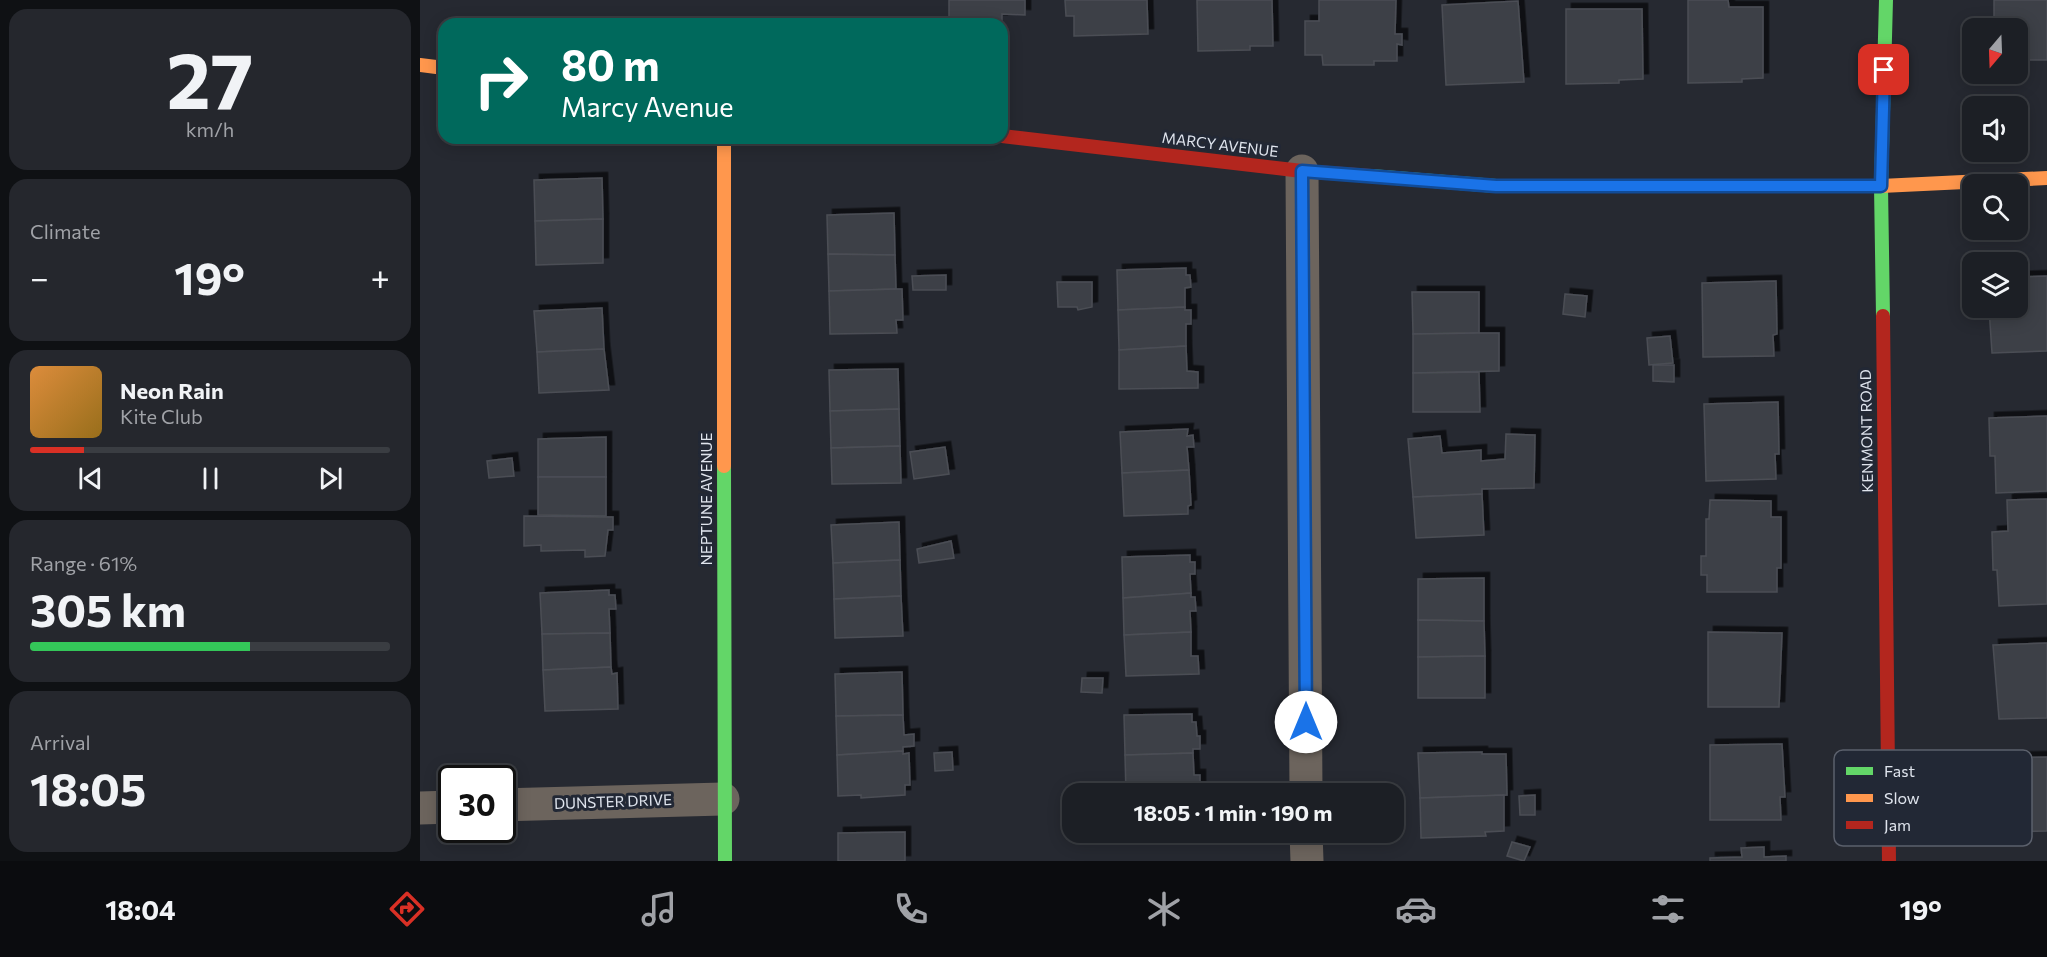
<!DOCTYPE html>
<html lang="en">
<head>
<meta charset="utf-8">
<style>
  :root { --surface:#1c1f25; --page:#25272d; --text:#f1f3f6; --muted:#a0a2a7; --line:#3a3d42; --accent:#d93025 }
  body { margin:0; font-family:Commissioner,sans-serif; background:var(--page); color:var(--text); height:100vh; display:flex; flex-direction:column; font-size:22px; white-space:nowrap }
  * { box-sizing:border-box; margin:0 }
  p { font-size:20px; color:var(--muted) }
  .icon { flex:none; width:33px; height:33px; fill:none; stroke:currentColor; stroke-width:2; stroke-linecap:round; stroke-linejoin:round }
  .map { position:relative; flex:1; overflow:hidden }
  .details { display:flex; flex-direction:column; gap:9px; padding:9px; background:#0f1114; width:420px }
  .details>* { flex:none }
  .top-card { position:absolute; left:18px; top:18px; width:570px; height:126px; border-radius:18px; box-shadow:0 3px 15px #0003,0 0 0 2px var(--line); background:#00695c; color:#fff; overflow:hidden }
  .needle { width:39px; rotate:199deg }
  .fabs { position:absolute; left:1542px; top:18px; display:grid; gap:12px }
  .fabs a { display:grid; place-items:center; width:66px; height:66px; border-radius:12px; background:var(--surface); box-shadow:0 3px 15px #0003,0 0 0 2px var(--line); font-size:30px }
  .speed { position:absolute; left:18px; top:765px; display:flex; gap:12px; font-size:30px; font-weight:700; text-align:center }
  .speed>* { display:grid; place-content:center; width:78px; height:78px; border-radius:50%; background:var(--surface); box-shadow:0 3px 15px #0003,0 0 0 2px var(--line); line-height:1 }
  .speed .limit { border:3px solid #111; border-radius:9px; background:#fff; color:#111 }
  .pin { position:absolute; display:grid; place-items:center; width:51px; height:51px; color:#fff; margin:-26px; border-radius:12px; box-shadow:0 3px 9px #0006 }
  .me { position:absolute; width:66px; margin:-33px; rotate:0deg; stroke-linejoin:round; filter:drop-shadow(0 0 4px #0008) }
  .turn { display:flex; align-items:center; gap:21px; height:126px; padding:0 24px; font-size:27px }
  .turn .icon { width:78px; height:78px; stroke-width:2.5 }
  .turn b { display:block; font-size:42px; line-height:51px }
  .big { font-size:45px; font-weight:700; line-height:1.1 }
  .details .card { flex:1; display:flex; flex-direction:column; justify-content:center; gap:9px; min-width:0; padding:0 21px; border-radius:18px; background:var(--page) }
  .details .dial { align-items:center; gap:0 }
  .dial b { font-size:78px; line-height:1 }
  .song { display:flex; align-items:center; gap:18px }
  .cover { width:72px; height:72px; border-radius:9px; background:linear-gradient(135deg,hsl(30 70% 55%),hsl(40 70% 35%)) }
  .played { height:6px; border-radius:3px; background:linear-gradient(90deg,var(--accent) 15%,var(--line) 15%) }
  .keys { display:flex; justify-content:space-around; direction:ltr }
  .heat { display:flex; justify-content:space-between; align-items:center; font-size:33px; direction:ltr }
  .charge { height:9px; border-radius:4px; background:linear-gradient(90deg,#34c759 61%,var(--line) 0) }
  .trip { position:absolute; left:642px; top:783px; width:342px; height:60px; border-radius:18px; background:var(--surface); box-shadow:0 3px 15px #0003,0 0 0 2px var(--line); font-weight:700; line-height:60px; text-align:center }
  .dock { display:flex; height:96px; justify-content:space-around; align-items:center; background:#0b0c0f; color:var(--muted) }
  .dock .icon { width:42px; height:42px }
  .dock .on { color:var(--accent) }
  .dock b { font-size:27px; color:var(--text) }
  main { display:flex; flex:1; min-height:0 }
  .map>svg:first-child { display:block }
  .building { fill:#3e4147; stroke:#4b4e55; stroke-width:1.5; filter:url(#shadow) }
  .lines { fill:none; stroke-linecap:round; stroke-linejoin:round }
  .street { stroke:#6c645d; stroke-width:33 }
  .fast { stroke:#63d668; stroke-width:14 }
  .slow { stroke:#ff974d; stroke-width:14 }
  .jam { stroke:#b3261e; stroke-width:14 }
  .route-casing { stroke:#114b97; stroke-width:15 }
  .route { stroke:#1a73e8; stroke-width:10 }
  .labels { text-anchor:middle; stroke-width:6; stroke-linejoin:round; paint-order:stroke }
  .street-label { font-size:15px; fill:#dfe4ed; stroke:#222835 }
  .key { fill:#222835; stroke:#5b606c; stroke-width:1.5 }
  .key-label { font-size:16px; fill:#dfe4ed }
</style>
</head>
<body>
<main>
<section class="details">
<div class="card dial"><b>27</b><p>km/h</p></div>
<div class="card"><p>Climate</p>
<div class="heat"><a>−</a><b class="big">19°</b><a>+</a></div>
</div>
<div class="card">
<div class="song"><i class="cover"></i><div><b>Neon Rain</b><p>Kite Club</p></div></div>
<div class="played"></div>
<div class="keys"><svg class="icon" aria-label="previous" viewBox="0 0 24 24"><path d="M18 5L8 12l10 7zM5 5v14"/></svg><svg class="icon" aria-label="pause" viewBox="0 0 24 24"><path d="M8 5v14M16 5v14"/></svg><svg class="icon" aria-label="next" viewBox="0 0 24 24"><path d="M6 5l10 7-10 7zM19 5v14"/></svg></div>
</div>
<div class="card"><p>Range · 61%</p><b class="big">305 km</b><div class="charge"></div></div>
<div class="card"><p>Arrival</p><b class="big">18:05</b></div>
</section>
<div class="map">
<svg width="1627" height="861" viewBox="0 0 1627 861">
  <defs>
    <filter id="shadow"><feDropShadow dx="5.5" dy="-5.5" stdDeviation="0" flood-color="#0009"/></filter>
  </defs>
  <rect width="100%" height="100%" fill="#262931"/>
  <g class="building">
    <path d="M529,0H605V15L582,14V20H529Z"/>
    <path d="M645,0H727L728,34L654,36V16H646Z"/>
    <path d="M777,0H852L853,46H830V50L778,51Z"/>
    <path d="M899,0H976L975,34H982V45L977,44V61H954V65H903L902,55H885V21H899Z"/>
    <path d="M1268,0H1308L1309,7H1343V78L1322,79V82L1268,83Z"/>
    <path d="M1574,0H1627V60H1598V28H1574Z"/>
    <path d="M1098,1L1104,82L1026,85L1022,5Z"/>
    <path d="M1146,9H1222L1223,79L1199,80V83L1146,84Z"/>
    <path d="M182,178L183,219L115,221L114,180Z"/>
    <path d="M474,213L475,255L408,254L407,215Z"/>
    <path d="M183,219V263L116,265L115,221Z"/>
    <path d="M408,254L475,255L476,289L409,291Z"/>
    <path d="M766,268V275H770L771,287L765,288V307L698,310L697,270Z"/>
    <path d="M526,275V290H493L492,276Z"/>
    <path d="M1627,276V351L1572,353L1569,308H1598V277Z"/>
    <path d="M1356,281L1357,334L1353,335L1354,356L1283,357L1282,283Z"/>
    <path d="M637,282H672V307L658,310L657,307H638Z"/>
    <path d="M476,289H482L483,320H476L477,333L410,334L409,291Z"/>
    <path d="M992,292H1059V333L993,334Z"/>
    <path d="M1145,294L1167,296L1165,317L1143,314Z"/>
    <path d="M765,307V310H771V324H766V346L699,350L698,310Z"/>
    <path d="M182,308L184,349L117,352L114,311Z"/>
    <path d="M1059,333H1079V371L993,373V334Z"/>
    <path d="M1250,336L1253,363L1229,365L1227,338Z"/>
    <path d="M766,346L767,371L778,372V388L699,389V350Z"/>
    <path d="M184,349L189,390L119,393L117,352Z"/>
    <path d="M1233,365H1254V382L1233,381Z"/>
    <path d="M478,369L479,409L410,411L409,370Z"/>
    <path d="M1059,372L1060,412H993V373Z"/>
    <path d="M1358,402L1359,454H1355L1356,479L1286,481L1284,404Z"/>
    <path d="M479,409L480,446L411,448L410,411Z"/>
    <path d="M1627,416V491L1576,493L1575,456H1570L1569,418Z"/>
    <path d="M768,429L767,436L773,435L774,447H767L769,470L702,473L700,432Z"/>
    <path d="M1086,434L1115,435L1114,488L1062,489V494L993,497L988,439L1020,436L1022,453L1061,450V461L1085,459Z"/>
    <path d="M186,437V477H118V439Z"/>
    <path d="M480,446L481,483L412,484L411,448Z"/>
    <path d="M525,447L529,474L494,479L490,452Z"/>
    <path d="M92,458L94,476L69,478L67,461Z"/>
    <path d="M769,470L771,505L768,506V514L704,516L702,473Z"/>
    <path d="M118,477H186V516L118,515Z"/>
    <path d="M1062,494L1064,535L996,538L993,497Z"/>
    <path d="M1627,499V604L1579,606L1577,570H1573L1572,532L1588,531L1587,500Z"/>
    <path d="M1290,500L1351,501V517H1361V568H1357V592H1287V575H1281V556H1286V519H1289Z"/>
    <path d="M104,516L193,517V530H188L185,556L165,557V550L121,551V545L104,546Z"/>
    <path d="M479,522L480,560L413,563L411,525Z"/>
    <path d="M531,541L534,558L499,563L497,549Z"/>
    <path d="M770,555V562H775V574H770L771,593L703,598L702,557Z"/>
    <path d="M480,560L481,596L414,599L413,563Z"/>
    <path d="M1064,578V621L998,620V579Z"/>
    <path d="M189,590V595H195L196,609H189L190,633L122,634L120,593Z"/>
    <path d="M771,593V597H775L776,611H770L771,632L704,635L703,598Z"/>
    <path d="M481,596L483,636L415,638L414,599Z"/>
    <path d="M998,620L1064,621L1065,656L998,657Z"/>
    <path d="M771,632V656H778L779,674L706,676L704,635Z"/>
    <path d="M1288,632L1362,633L1359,707H1288Z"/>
    <path d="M190,633L191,667L123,670L122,634Z"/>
    <path d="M1627,643V718L1579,719L1573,645Z"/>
    <path d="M1065,656V698H998V657Z"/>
    <path d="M191,667L192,674L197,673L198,709L125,711L123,670Z"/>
    <path d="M482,672L483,715L416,716L415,674Z"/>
    <path d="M662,678H683L682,693L661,692Z"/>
    <path d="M772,714V722H776L777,736H780V749H773V753L705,755L704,715Z"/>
    <path d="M483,715L484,735L494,734V746L483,747V751L417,755L416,716Z"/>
    <path d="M1362,744L1365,797H1360L1361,820H1290V745Z"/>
    <path d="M483,751V754L489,753L490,785H485V795L441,798V795L418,796L417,755Z"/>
    <path d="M532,752L533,770L515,771L514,753Z"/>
    <path d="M1062,752V754H1086L1087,795L1000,798L998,753Z"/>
    <path d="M773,753L774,775H780V790L706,794L705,755Z"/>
    <path d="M1627,757V831L1581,832V796L1577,797L1576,758Z"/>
    <path d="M774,791L775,794H717Z"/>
    <path d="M1084,795V831L1065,832L1066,836L1001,838L1000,798Z"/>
    <path d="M1115,795V815H1100L1099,796Z"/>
    <path d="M485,832V861H418V833Z"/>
    <path d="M730,832H771V838L730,839Z"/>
    <path d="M1092,842L1110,847L1104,861L1087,856Z"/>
    <path d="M1344,847V857L1366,856V861H1290V858L1322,857L1321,848Z"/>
  </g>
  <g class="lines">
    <g class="street">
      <path d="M882,171L886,794"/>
      <path d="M82,805L303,799"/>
      <path d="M0,808L32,807"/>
      <path d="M886,832L887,861"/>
    </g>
    <g class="fast">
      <path d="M951,176L1076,186H1368"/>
      <path d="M1463,316L1461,186L1466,0"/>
      <path d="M304,466L305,861"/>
    </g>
    <g class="slow">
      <path d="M0,65L24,68"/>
      <path d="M1368,186H1461L1627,178"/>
      <path d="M304,466V138"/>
    </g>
    <g class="jam">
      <path d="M582,136L882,171L951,176"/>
      <path d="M1463,316L1469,861"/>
    </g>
  </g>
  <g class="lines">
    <g class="route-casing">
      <path id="route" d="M886,722L882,171L1076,186H1461L1464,70"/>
    </g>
    <use href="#route" class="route"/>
  </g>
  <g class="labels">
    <g class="street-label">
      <text transform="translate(800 145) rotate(7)" y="5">MARCY AVENUE</text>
      <text transform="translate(1447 431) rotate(-91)" y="5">KENMONT ROAD</text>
      <text transform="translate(287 499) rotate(-90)" y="5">NEPTUNE AVENUE</text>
      <text transform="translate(193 802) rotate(-2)" y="5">DUNSTER DRIVE</text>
    </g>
  </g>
  <rect x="1414" y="750" width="198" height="96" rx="9" class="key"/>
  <rect x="1426" y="767" width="27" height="8" fill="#63d668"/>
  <rect x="1426" y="794" width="27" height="8" fill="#ff974d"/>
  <rect x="1426" y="821" width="27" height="8" fill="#b3261e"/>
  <g class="key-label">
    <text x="1464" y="777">Fast</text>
    <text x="1464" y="804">Slow</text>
    <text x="1464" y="831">Jam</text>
  </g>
</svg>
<div class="fabs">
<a><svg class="needle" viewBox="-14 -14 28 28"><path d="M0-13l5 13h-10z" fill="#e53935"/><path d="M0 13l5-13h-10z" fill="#a0a2a7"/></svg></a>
<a><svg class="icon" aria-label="sound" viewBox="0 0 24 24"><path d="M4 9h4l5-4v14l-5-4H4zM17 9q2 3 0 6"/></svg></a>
<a><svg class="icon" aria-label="search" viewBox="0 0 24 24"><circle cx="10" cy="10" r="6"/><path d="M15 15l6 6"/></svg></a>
<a><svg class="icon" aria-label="layers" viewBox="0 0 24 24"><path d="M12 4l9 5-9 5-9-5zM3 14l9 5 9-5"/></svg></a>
</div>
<div class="speed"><div class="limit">30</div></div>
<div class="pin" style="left:1464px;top:70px;background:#d93025"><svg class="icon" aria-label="arrive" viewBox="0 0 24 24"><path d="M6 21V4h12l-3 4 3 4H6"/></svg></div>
<svg class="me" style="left:886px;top:722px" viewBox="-20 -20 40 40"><circle r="19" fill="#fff"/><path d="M0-13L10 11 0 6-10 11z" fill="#1a73e8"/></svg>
<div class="trip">18:05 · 1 min · 190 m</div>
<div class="top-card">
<div class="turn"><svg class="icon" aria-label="right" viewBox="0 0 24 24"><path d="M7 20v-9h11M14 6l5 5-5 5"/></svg><div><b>80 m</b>Marcy Avenue</div></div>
</div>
</div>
</main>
<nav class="dock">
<b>18:04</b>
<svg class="icon on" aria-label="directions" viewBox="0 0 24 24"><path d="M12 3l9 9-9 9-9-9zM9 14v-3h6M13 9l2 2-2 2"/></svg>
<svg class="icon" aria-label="music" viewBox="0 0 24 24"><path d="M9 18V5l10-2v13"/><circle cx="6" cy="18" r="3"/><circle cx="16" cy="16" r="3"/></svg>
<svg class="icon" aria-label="phone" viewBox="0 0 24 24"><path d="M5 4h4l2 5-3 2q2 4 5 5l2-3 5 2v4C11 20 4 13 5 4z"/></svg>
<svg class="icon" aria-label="climate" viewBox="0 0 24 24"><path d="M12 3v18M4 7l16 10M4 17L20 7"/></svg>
<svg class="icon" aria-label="car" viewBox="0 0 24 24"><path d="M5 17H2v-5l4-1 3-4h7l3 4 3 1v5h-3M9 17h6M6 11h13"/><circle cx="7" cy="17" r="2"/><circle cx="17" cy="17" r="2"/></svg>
<svg class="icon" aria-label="filters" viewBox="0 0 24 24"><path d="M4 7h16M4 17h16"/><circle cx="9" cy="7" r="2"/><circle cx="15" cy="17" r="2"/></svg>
<b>19°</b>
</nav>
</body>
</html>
